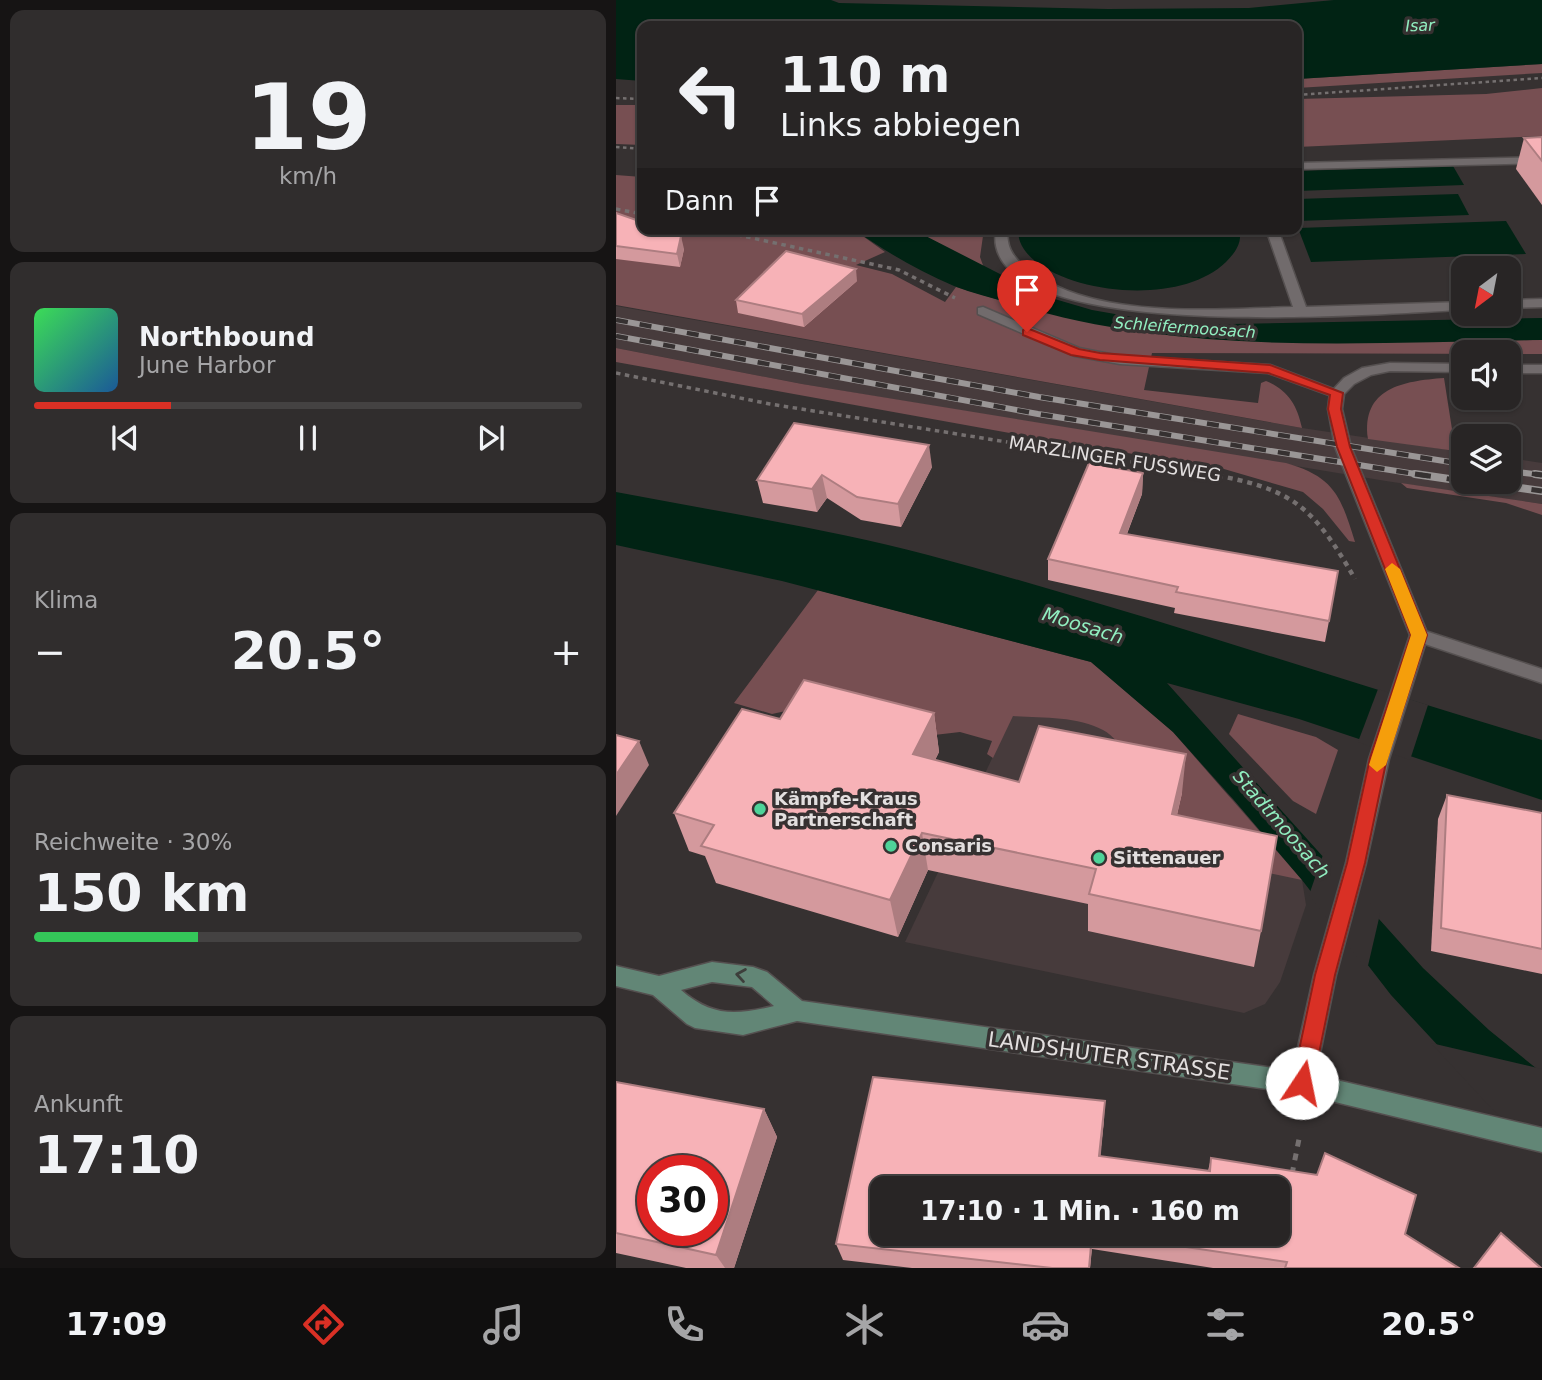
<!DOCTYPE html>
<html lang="de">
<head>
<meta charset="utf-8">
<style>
  :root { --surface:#282525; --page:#302d2d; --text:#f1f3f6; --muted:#a5a5a7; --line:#444242; --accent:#d93025 }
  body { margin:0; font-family:"DejaVu Sans",sans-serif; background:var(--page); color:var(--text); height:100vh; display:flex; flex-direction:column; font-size:26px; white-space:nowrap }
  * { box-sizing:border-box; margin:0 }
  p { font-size:23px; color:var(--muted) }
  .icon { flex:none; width:38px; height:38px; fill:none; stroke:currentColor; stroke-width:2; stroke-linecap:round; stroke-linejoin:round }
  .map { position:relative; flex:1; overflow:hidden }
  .drawer { display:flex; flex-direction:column; gap:10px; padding:10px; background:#161414; width:616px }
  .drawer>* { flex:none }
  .hud { position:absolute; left:21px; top:21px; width:665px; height:214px; border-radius:14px; box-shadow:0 2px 5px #0004,0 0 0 2px var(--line); background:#282525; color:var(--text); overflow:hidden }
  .needle { width:46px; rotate:212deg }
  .buttons { position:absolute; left:835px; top:256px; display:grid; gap:14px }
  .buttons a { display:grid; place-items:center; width:70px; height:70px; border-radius:14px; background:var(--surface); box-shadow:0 2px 5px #0004,0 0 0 2px var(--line); font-size:35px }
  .speed { position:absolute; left:21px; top:1155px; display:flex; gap:14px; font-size:35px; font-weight:700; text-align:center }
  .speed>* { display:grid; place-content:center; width:91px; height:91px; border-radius:50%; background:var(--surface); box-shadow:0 2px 5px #0004,0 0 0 2px var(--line); line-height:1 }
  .speed .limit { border:10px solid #d22; background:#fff; color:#111 }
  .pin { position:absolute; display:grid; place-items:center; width:60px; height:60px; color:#fff; margin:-72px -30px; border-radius:50% 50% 50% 0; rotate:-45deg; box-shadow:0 0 7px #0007 }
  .pin .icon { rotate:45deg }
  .me { position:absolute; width:77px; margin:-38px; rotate:11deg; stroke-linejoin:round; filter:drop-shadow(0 0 5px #0008) }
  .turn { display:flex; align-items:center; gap:24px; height:147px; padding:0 28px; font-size:32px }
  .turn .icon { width:91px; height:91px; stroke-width:2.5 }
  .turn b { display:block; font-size:49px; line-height:60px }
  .then { display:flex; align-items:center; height:66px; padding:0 28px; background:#0003; gap:14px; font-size:26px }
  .big { font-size:52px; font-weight:600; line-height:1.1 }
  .drawer .card { flex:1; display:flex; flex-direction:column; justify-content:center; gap:10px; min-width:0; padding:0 24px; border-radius:14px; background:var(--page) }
  .drawer .dial { align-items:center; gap:0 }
  .dial b { font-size:91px; line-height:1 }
  .song { display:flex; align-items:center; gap:21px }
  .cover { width:84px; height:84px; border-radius:10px; background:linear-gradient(135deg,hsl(130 70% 55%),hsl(210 70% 35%)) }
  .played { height:7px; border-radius:4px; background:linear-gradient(90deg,var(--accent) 25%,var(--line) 25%) }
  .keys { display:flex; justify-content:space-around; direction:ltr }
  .heat { display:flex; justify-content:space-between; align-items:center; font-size:38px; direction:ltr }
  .charge { height:10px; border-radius:5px; background:linear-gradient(90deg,#34c759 30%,var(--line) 0) }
  .trip { position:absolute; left:254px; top:1176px; width:420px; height:70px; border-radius:14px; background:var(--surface); box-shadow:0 2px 5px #0004,0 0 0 2px var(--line); font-weight:600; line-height:70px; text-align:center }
  .tab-bar { display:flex; height:112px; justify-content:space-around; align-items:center; background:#100f0f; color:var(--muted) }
  .tab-bar .icon { width:49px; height:49px }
  .tab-bar .active { color:var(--accent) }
  .tab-bar b { font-size:32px; color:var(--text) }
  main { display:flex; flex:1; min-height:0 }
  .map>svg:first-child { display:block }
  .built { fill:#473b3c }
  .green { fill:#774f52 }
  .water { fill:#012314 }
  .pier { fill:#363131 }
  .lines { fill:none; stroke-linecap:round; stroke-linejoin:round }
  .lane-casing { stroke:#555050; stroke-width:3 }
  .street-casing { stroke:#555050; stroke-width:3 }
  .secondary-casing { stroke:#555050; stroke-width:3 }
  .path-far3 { stroke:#757070; stroke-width:2.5; stroke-dasharray:3.5 3.5; stroke-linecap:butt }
  .path-far2 { stroke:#757070; stroke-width:3.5; stroke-dasharray:4.5 4.5; stroke-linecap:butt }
  .path-far1 { stroke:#757070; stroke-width:4.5; stroke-dasharray:5 5; stroke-linecap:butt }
  .path { stroke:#757070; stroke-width:5; stroke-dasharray:7 7; stroke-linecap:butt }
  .lane { fill:#716b6c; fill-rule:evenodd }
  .street { fill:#716b6c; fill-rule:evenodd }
  .secondary { fill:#628676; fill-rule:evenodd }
  .rail-far1-casing { stroke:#9a9696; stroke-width:6 }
  .rail-casing { stroke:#9a9696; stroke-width:8 }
  .rail-far1 { stroke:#363131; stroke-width:4.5; stroke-dasharray:12; stroke-linecap:butt }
  .rail { stroke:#363131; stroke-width:5; stroke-dasharray:16; stroke-linecap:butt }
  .wall { fill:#d4999d; fill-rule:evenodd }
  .shaded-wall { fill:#ad7d80 }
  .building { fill:#f7b2b7; stroke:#ad7d80; stroke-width:2; fill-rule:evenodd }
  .oneway { stroke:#3d3e3b }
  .route { fill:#d93025; stroke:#8d1f18; stroke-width:2 }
  .slow { fill:#f59e0b }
  .poi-dot { fill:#4ed399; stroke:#363131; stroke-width:2.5 }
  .labels { text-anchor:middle; stroke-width:7; stroke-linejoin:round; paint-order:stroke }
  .far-water-label { font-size:16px; font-style:italic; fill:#91eec0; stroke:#363131 }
  .street-label { font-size:18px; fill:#e3dfdf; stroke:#363131 }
  .poi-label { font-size:18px; font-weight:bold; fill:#e3dfdf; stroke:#363131; text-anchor:start }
  .water-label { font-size:19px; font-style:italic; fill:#91eec0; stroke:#363131 }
  .near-street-label { font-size:21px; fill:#e3dfdf; stroke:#363131 }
</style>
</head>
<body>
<main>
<section class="drawer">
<div class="card dial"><b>19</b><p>km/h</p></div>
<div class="card">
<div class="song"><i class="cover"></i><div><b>Northbound</b><p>June Harbor</p></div></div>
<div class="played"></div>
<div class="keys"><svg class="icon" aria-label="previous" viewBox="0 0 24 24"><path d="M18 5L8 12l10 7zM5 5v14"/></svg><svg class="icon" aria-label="pause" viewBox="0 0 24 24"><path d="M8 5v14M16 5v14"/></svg><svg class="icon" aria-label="next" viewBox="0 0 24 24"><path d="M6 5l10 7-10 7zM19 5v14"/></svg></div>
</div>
<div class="card"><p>Klima</p>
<div class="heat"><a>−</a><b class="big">20.5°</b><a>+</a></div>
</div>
<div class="card"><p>Reichweite · 30%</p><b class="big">150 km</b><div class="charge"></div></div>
<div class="card"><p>Ankunft</p><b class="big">17:10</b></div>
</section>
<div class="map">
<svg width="926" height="1268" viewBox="0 0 926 1268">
  <rect width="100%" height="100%" fill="#363131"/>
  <g class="built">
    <path d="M0,306L686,428L847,452V481H892L893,458L926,463V504L770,481L186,384L0,348Z"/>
    <path d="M428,649L617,799L686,880L690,905L664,982L649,1004L628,1013L289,942Z"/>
  </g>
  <g class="green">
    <path d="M926,64V73L681,88V79Z"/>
    <path d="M926,88V136L681,147V99L870,94Z"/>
    <path d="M0,105H26V145L0,144Z"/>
    <path d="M0,175L26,177V229H237L269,252L240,265L276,274L329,302L340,287L410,308L657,342L926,340V354L536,353L528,390L642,403L645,383L650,381C672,390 681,405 686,428L0,305Z"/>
    <path d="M296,229H368L364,257L368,268Z"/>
    <path d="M0,348L186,384L670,463C719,477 725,497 739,542L733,541L707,509L687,492L608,469L421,438L0,362Z"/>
    <path d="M828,378L838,442L847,444V452L752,439C745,388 787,381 828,378Z"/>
    <path d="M785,483L926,504V515L890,503L791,488Z"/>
    <path d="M202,590L475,662L557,732L686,880L552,852C539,822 516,744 487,730C462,716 425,718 397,716L377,758L371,754L376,741L344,732L301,737L179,709L156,714L118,703Z"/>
    <path d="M622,714L700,737L722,750L700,814L677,801L613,734Z"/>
  </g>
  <g class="water">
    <path d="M0,0H215L223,3L492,9L633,8L718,0H926V64L681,79V26H26V81L0,79Z"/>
    <path d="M837,166L848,185L681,191V171Z"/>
    <path d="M842,194L853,215L681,221V199Z"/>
    <path d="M890,221L910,254L695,262L682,228Z"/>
    <path d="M237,229H296L425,295L476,310L562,325L926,318V340C748,342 566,357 394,303C376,298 356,293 338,286C302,271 269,251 237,229Z"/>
    <path d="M403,229H623C627,242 619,253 610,262C567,304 463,296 419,261C410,254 400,241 403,229Z"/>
    <path d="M0,492C103,512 210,528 312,555C518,610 721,679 926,740V800L683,719L551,683L807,968L873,1030L926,1073L879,1107L775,995L686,880L617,799L557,732L475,662L166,581L0,545Z"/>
  </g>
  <g class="pier">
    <path d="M762,689L812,705L794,760L742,742Z"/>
    <path d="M708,852L764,914L751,970L693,895Z"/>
    <path d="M815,1043L926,1069V1152L876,1109Z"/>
  </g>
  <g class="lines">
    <g class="lane-casing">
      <g id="lane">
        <path d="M926,157V163L681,169V163Z"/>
        <path d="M380,229H392C389,249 400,261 416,272C482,320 599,309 677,307L650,229H662L690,307L847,302V310C778,312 359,350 380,229Z"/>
        <path d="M926,299V307L892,308V300Z"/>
        <path d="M367,307L463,348L504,356L654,365L728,393L721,397L716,396L652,373L504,364L459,356L362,314V308Z"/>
        <path d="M803,629L926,669V683L797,640L794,635Z"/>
      </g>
    </g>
    <g class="street-casing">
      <g id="street">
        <path d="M774,363L847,364V372L774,371L755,375L738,384L728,394L726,409L735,447L812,635L773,759L750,863L720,975L698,1083L694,1091L686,1094L678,1091L674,1083L698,975L730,863L753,759L794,635L719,447L712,409L714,393L728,378L746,368Z"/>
        <rect x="892" y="365" width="34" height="8"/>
      </g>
    </g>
    <g class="secondary-casing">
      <path id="secondary" d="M96,962L137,967L151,972L186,1001L686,1072L926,1128V1152L686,1094L181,1021L127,1035L79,1028L71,1024L37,995L0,986V966L43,976ZM96,982L136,987L158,1006C120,1015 96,1017 65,990Z"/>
    </g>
    <g class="path-far3">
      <path d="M681,95L926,78"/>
      <path d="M0,98L26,99"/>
      <path d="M0,147L26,149"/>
    </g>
    <g class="path-far2">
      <path d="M0,209L26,214"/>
      <path d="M95,229L283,270L339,298"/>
      <path d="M0,373L154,404L603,476"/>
    </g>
    <path class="path-far1" d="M592,474C676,488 697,506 739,579"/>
    <path class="path" d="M676,1174L684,1134"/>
    <use href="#lane" class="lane"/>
    <use href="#street" class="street"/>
    <use href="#secondary" class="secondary"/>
    <g class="rail-far1-casing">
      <g id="rail-far1">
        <path d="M0,320L423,397L847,464"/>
        <path d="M0,336L422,414L812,476"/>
        <path d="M892,471L926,475"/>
      </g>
    </g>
    <g class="rail-casing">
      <g id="rail">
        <path d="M799,474L847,481"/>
        <path d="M919,474L926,475"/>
        <path d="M852,481L926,491"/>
      </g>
    </g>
    <use href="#rail-far1" class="rail-far1"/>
    <use href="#rail" class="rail"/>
  </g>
  <g class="wall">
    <path d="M926,137V205L900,169L908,138Z"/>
    <path d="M0,213L68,249L64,267L0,259Z"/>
    <path d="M241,281L188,327L122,313L120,300Z"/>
    <path d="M316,467L285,527L245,520L211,498L201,512L147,503L141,480Z"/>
    <path d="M527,473L526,494L511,534L713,621L709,642L558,613L559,608L432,580V559Z"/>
    <path d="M318,713L323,752L319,760L403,782L566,793L561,815L645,931L638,967L472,931V904L312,870L282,937L100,883L89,856L73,851L58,813L164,719Z"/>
    <path d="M831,795L926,813V974L815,951L822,819Z"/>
    <path d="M0,1082L148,1109L161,1137L118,1268H70L0,1253Z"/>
    <path d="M488,1120L484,1156L592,1171L595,1158L701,1175L709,1153L789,1234L843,1268H597L476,1249L474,1268H296L227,1260L220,1244ZM662,1188V1234H266Z"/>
  </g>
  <g class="shaded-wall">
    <path d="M65,236L68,249L64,267L61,254Z"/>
    <path d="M240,269L241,281L188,327L186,314Z"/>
    <path d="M313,445L316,467L285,527L282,504Z"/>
    <path d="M527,473L526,494L503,554L504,533Z"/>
    <path d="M206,475L211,498L201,512L196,489Z"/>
    <path d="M318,713L323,752L303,793L297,754Z"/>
    <path d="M23,741L33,765L0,816V775Z"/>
    <path d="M570,754L566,793L552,852L556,814Z"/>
    <path d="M306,833L312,870L282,937L274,900Z"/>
    <path d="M489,1101L488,1120L483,1174V1156Z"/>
    <path d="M148,1109L161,1137L118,1268H109L100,1255Z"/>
    <path d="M476,1234L474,1268H473Z"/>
  </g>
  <g class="building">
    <path d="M926,137V161L908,138Z"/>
    <path d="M0,213L26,222V229H46L65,236L61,254L0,246Z"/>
    <path d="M170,251L240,269L186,314L120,300Z"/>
    <path d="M178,423L313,445L282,504L241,497L206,475L196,489L141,480Z"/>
    <path d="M473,463L527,473L504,533L722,571L713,621L560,592L562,587L432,559Z"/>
    <path d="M188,680L318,713L297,754L403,782L423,726L570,754L556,814L661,836L645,931L473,894L480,869L306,833L274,900L85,846L98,825L58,813L126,709L164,719Z"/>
    <path d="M0,735L23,741L0,775Z"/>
    <path d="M831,795L926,813V949L825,928Z"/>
    <path d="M257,1077L489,1101L483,1156L594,1171L595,1158L701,1175L709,1153L800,1195L789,1234L843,1268H669L671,1262L482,1234H662V1188H266V1234H476L473,1268H436L220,1244Z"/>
    <path d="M0,1082L148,1109L100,1255L0,1233ZM37,1171H96V1230H37Z"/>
    <path d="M885,1233L925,1268H858Z"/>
  </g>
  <defs><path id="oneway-chevron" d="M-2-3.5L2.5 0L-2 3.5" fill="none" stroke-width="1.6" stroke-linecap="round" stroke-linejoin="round" transform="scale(1.75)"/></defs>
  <use class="oneway" href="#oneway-chevron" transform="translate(125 975) rotate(-171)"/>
  <path class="route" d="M411,328L463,349L484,353L654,365L727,393L725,409L734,447L811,635L771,758L749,863L719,975L697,1083L694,1090L686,1093L679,1090L676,1083L699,975L731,863L754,758L795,635L721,447L712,409L714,395L652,373L484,360L455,355L407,335V330Z"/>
  <path class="slow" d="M776,563L784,569L811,635L770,765L761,772L753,765L795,635L769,569Z"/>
  <g class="poi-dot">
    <circle cx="144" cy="809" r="7"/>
    <circle cx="275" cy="846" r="7"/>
    <circle cx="483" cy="858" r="7"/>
  </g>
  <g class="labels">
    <g class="far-water-label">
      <text transform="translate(804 25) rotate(-2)" y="6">Isar</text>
      <text transform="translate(569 327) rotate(4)" y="6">Schleifermoosach</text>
    </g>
    <g class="street-label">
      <text transform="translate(499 459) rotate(9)" y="6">MARZLINGER FUSSWEG</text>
    </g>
    <g class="poi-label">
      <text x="158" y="805">Kämpfe-Kraus<tspan x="158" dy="21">Partnerschaft</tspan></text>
      <text x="289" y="852">Consaris</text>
      <text x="497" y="864">Sittenauer</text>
    </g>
    <g class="water-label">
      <text transform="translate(467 625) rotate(17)" y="7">Moosach</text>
      <text transform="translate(666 824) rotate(49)" y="7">Stadtmoosach</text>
    </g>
    <g class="near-street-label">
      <text transform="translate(493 1056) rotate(8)" y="7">LANDSHUTER STRASSE</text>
    </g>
  </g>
</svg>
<div class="buttons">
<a><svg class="needle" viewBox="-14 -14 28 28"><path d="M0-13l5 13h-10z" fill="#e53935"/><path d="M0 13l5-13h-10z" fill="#a5a5a7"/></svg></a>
<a><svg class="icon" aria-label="sound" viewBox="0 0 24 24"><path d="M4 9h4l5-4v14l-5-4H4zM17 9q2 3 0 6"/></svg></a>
<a><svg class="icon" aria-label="layers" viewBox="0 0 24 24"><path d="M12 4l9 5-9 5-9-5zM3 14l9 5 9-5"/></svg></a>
</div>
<div class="speed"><div class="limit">30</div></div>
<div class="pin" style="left:411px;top:332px;background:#d93025"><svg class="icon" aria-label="arrive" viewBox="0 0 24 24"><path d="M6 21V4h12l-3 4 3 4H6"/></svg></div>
<svg class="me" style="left:686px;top:1083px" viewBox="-20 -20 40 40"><circle r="19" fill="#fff"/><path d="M0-13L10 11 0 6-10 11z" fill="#d93025"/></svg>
<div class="trip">17:10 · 1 Min. · 160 m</div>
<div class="hud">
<div class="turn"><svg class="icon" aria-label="left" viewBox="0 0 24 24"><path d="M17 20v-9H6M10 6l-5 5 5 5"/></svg><div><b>110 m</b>Links abbiegen</div></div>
<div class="then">Dann<svg class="icon" aria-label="arrive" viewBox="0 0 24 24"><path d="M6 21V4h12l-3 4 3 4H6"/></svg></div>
</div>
</div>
</main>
<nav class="tab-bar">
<b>17:09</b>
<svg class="icon active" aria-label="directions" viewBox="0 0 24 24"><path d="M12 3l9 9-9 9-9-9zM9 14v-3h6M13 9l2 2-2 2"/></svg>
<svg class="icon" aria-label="music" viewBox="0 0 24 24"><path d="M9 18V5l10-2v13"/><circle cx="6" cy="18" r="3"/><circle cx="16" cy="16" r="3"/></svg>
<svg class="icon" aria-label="phone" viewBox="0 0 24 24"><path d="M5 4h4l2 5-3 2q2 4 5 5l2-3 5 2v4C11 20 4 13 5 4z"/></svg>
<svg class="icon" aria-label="climate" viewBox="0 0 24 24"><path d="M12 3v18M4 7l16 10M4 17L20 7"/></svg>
<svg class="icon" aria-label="car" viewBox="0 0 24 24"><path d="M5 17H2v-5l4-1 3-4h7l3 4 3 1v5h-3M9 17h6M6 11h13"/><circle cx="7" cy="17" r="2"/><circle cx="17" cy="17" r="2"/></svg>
<svg class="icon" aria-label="filters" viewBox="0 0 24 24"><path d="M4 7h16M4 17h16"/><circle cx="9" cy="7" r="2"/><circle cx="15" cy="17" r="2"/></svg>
<b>20.5°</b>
</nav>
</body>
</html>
